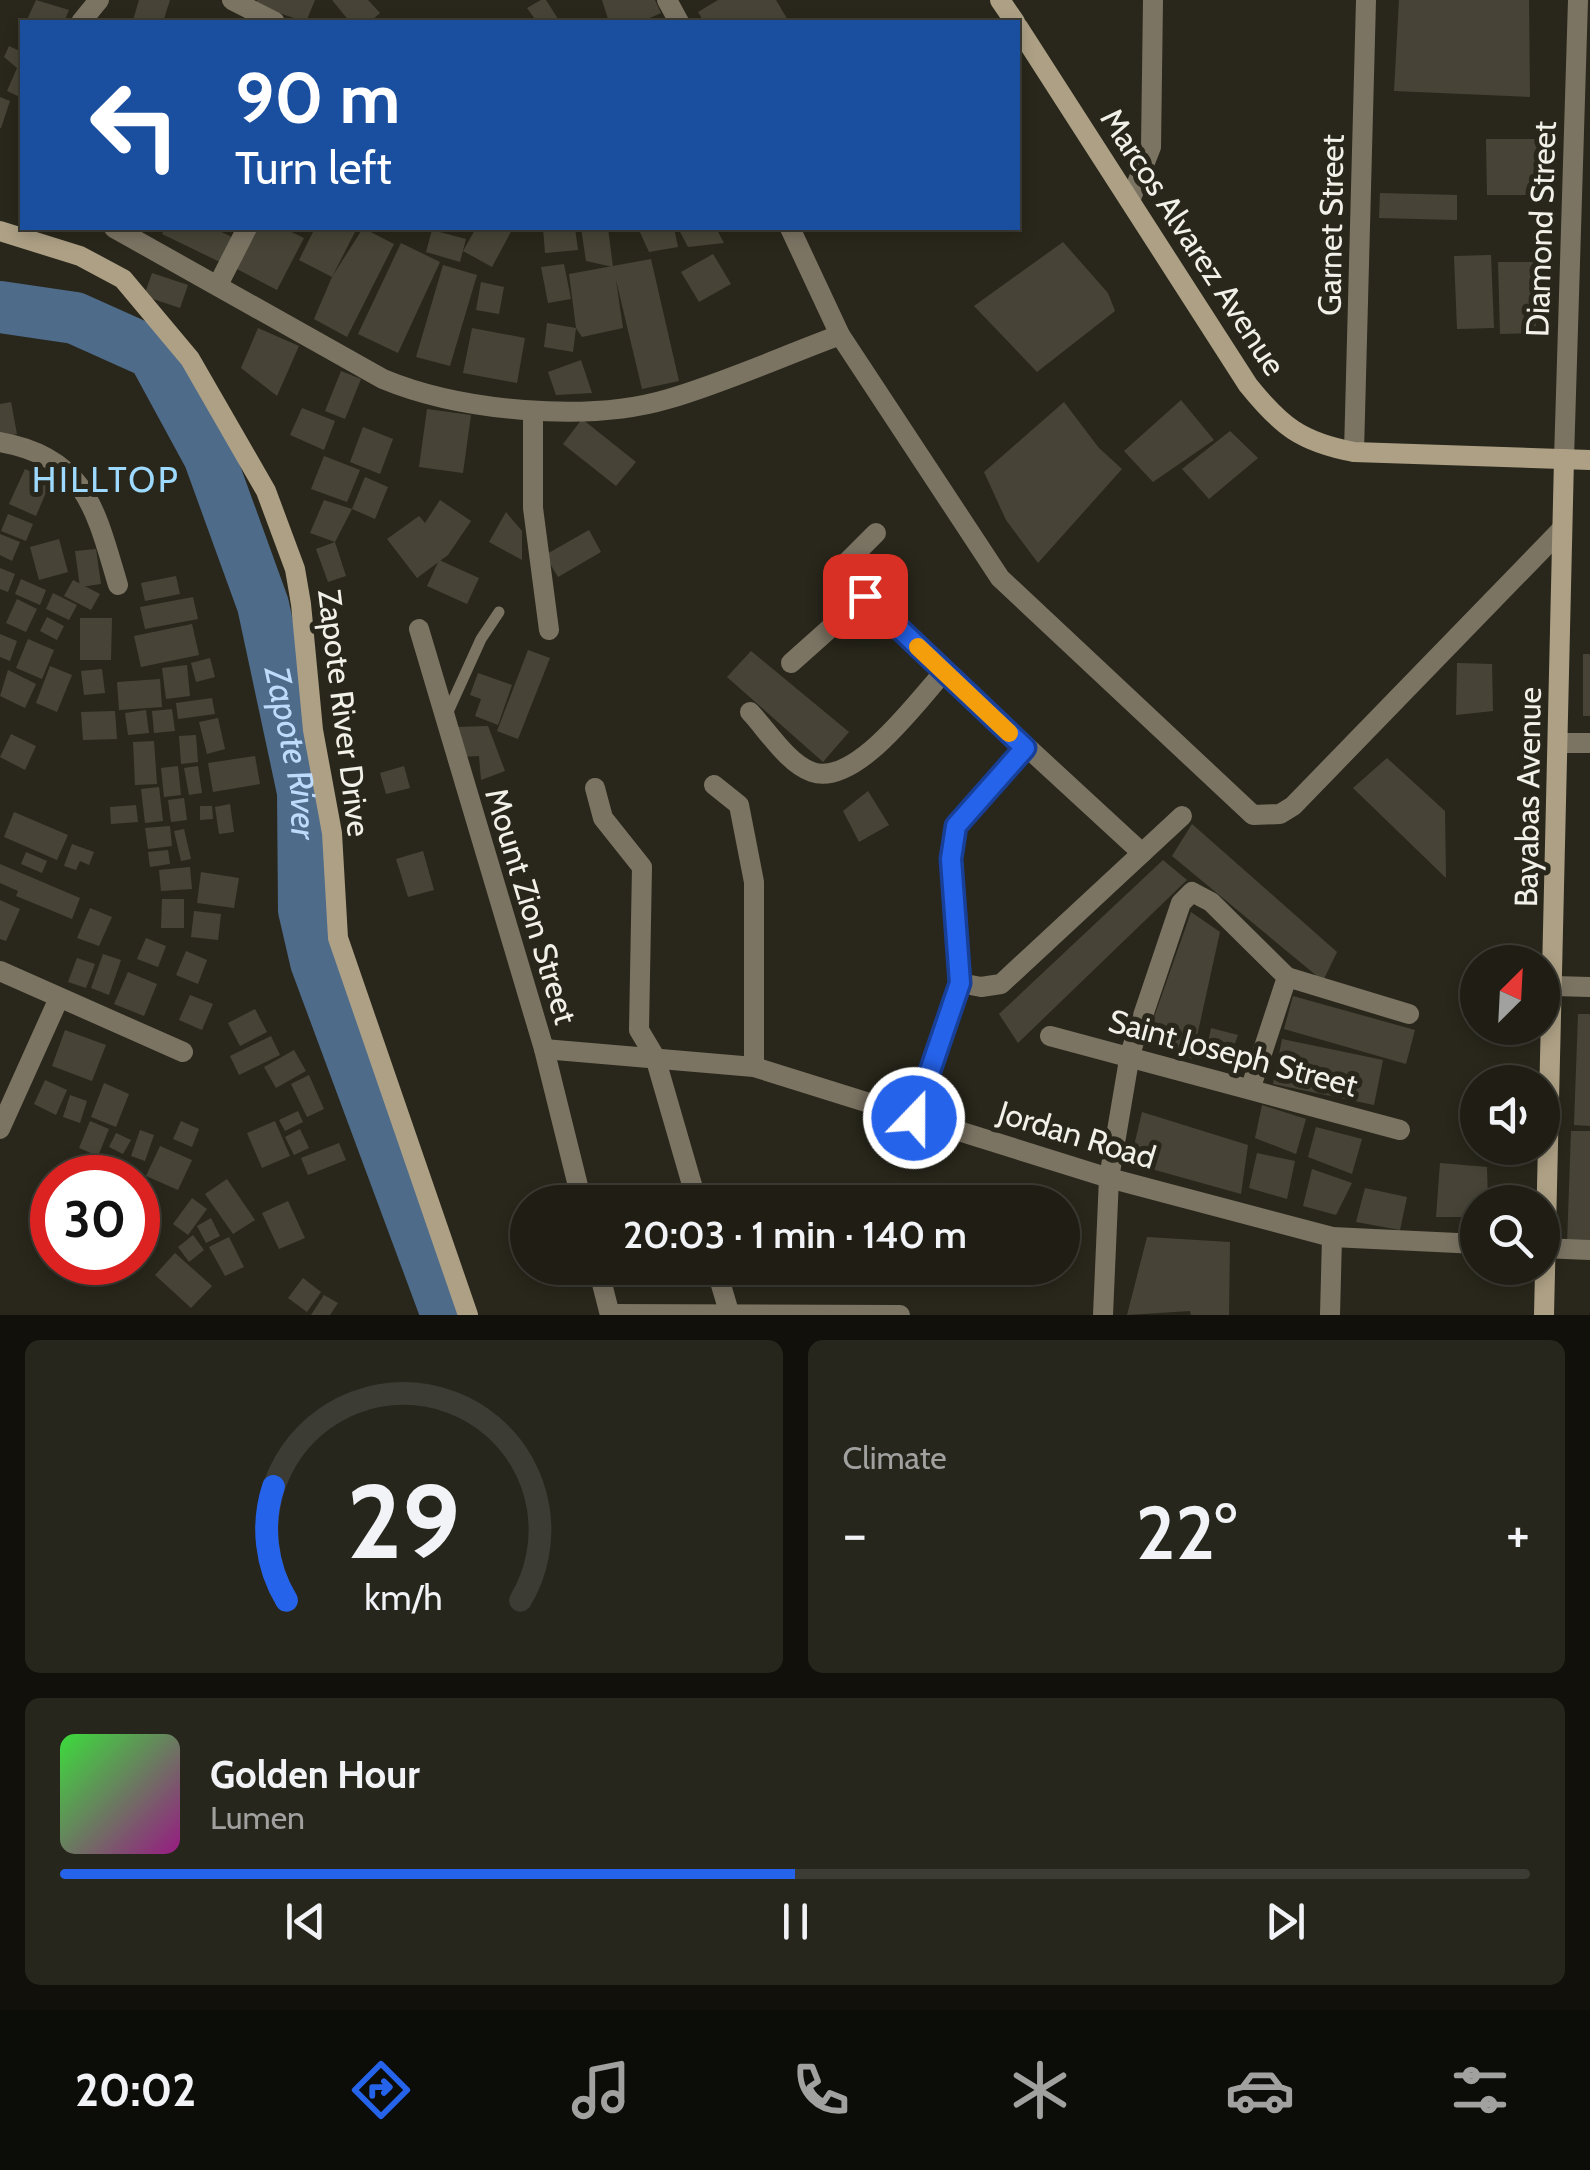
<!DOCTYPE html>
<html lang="en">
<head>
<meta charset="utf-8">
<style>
  :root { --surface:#1f1d14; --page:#27261d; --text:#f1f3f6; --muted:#a1a2a0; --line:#3c3b34; --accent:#2563eb }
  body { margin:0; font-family:Cabin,sans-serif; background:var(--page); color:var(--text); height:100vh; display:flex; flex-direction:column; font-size:38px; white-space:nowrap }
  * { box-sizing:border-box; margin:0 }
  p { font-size:32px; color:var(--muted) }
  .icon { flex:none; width:55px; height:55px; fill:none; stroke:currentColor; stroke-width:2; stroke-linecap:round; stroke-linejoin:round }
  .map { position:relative; height:1315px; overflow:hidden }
  .drawer { display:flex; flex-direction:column; gap:25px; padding:25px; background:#11100b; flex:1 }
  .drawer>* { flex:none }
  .top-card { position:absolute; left:20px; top:20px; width:1000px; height:210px; border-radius:0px; box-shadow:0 5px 15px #0003,0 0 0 2px var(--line); background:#1a4fa0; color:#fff; overflow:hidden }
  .needle { width:65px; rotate:24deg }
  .tools { position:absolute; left:1460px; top:945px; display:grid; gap:20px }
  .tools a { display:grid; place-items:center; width:100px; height:100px; border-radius:50%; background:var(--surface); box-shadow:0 5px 15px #0003,0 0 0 2px var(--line); font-size:50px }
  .speed { position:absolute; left:30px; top:1155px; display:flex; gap:20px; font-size:50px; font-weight:700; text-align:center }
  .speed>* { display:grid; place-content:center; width:130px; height:130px; border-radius:50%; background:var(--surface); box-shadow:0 5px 15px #0003,0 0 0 2px var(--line); line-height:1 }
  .speed .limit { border:15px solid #d22; background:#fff; color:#111 }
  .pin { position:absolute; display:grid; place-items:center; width:85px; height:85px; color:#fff; margin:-42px; border-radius:20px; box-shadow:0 5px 15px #0006 }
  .me { position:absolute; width:110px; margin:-55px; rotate:22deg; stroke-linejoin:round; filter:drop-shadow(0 0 8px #0008) }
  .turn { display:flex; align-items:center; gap:35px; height:210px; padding:0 50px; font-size:45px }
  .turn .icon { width:130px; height:130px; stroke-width:2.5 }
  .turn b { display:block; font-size:70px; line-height:85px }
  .big { font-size:75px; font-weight:600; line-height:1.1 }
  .drawer .card { flex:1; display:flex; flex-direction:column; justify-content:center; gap:15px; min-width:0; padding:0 35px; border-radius:15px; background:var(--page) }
  .drawer .dial { align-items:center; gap:0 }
  .dial svg { height:260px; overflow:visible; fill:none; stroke:var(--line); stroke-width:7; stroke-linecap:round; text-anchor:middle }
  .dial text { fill:var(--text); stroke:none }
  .song { display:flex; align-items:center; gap:30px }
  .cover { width:120px; height:120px; border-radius:15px; background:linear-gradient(135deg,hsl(120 70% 55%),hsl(310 70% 35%)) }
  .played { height:10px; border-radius:5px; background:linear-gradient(90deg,var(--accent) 50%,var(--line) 50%) }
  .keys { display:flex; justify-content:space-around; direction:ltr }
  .heat { display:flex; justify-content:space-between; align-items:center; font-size:55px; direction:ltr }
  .drawer .tiles { flex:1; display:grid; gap:25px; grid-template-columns:1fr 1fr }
  .card:last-child { grid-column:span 2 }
  .trip { position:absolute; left:510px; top:1185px; width:570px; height:100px; border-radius:50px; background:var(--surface); box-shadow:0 5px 15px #0003,0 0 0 2px var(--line); font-weight:600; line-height:100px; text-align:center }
  .dock { display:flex; height:160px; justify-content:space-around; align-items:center; background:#0c0c08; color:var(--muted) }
  .dock .icon { width:70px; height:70px }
  .dock .selected { color:var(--accent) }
  .dock b { font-size:45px; color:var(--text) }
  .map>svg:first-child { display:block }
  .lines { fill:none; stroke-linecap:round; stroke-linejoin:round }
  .river { stroke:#4e6b8a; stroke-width:52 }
  .building { fill:#474437 }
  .lane { stroke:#7c7463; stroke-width:11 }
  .street { stroke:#7c7463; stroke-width:20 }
  .secondary { stroke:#ada085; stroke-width:20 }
  .route-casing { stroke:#184099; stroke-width:25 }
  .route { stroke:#2563eb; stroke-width:18 }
  .slow { stroke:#f59e0b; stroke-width:18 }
  .labels { text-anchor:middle; stroke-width:10; stroke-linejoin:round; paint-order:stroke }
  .street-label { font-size:32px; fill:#f2f1e9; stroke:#29271b }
  .neighbourhood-label { font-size:35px; letter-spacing:2.5px; fill:#9edaff; stroke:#29271b }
  .water-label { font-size:35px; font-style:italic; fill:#bfdbfb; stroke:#29271b }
</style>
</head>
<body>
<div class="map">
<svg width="1590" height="1315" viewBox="0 0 1590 1315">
  <rect width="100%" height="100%" fill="#29271b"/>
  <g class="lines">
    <path class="river" id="s1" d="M0,307L75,318L153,353L209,456L263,605L303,792L304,910L316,962L447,1315"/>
  </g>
  <g class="building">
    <path d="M36,0L69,10L64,22H26Z"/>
    <path d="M139,0H170L163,22L133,20Z"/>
    <path d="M257,0H315L306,22L255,5Z"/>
    <path d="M332,0H368L380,13L370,22H350Z"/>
    <path d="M541,0H546L560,22H537L527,8Z"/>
    <path d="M602,0H655L661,13L641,22H609Z"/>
    <path d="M718,0H776L789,22H704L698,12Z"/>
    <path d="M1399,0H1529L1530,97L1394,91Z"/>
    <path d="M9,46L22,52V98L7,91L17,68L4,57Z"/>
    <path d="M0,97L10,101L1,128H0Z"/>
    <path d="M1486,139H1552V195H1487Z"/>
    <path d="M1380,193L1457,195V220L1379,218Z"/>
    <path d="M165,228H213L236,239L224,264L162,234Z"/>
    <path d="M255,228H283L304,238L277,290L235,268Z"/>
    <path d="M315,228H357L332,277L299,260Z"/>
    <path d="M363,228L394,244L347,337L314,319L332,277Z"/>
    <path d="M476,228H513L492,267L463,251Z"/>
    <path d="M543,228H575L578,250L545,253Z"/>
    <path d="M581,228H608L613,267L586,261Z"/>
    <path d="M638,228H674L678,247L649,252Z"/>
    <path d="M678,228H716L724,243L688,247Z"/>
    <path d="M432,230L466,239L460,262L426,252Z"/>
    <path d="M1063,242L1108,293L1115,311L1037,372L974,306Z"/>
    <path d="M401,243L440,262L398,353L358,334Z"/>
    <path d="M713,254L731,284L699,302L681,272Z"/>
    <path d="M1491,255L1494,328L1457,329L1454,256Z"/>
    <path d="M651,259L679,381L642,389L616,280L623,328L582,337L576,328L569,274Z"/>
    <path d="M1498,262H1534L1536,333L1500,334Z"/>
    <path d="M564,264L571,299L548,303L541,267Z"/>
    <path d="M443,265L477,275L450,366L416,357Z"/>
    <path d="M152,273L188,285L180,308L144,296Z"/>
    <path d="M481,282L504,287L499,314L476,310Z"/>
    <path d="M547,323L576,328L573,352L544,347Z"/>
    <path d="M258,328L299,346L277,396L241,368Z"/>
    <path d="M472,328L525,338L517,383L463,373Z"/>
    <path d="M581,360L592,393L556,395L548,372Z"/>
    <path d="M341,371L361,379L345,419L325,411Z"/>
    <path d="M1181,400L1214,440L1153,482L1124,451Z"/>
    <path d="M11,402L17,434L0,437V404Z"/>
    <path d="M1064,402L1099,448L1122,469L1038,563L1006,520L984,472Z"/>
    <path d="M302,408L335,421L324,450L290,435Z"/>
    <path d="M427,409L471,415L463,473L419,467Z"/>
    <path d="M582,419L636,462L616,486L563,444Z"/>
    <path d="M363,427L393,439L380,474L350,462Z"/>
    <path d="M1230,431L1258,458L1209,499L1182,469Z"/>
    <path d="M324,456L360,470L347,502L311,489Z"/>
    <path d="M25,469L51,481L36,516L9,504Z"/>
    <path d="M365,477L388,487L375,519L352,509Z"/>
    <path d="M324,500L352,509L335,542L310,533Z"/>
    <path d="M440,500L471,521L448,555L417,578L387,539L419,516L425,523Z"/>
    <path d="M506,512L522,531V560L489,542Z"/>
    <path d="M8,514L33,524L26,541L1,531Z"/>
    <path d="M589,530L601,552L558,577L545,555Z"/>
    <path d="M0,534L20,542L12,561L0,555Z"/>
    <path d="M59,539L68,572L39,580L30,547Z"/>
    <path d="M335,542L346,576L328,582L316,549Z"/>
    <path d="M96,549L101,584L80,587L75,551Z"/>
    <path d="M439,560L479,578L467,604L427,586Z"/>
    <path d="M0,568L15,574L8,592L0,589Z"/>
    <path d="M176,576L180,594L145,601L141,583Z"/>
    <path d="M21,579L46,590L40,605L15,594Z"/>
    <path d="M73,580L100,594L91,610L64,596Z"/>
    <path d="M53,593L77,605L69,620L46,609Z"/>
    <path d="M193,597L198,619L145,629L140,607Z"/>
    <path d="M17,599L37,609L26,632L6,623Z"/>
    <path d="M47,617L64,626L57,640L40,631Z"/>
    <path d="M80,618H112L111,660H80Z"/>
    <path d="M192,624L199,655L141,667L134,636Z"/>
    <path d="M0,634L17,641L10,661L0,657Z"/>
    <path d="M28,639L54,650L42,679L16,668Z"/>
    <path d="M528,650L550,658L518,739L497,731Z"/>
    <path d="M751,651L849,732L823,762L727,677Z"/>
    <rect x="1583" y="654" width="7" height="62"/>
    <path d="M210,658L215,677L196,682L191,663Z"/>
    <path d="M1457,663L1492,664L1493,711L1456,715Z"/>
    <path d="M187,665L190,696L166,699L162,668Z"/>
    <path d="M50,666L72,675L57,712L36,703Z"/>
    <path d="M102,669L105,693L84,695L81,671Z"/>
    <path d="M8,670L36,684L25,708L0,696Z"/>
    <path d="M478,673L512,685L498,725L475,716L481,699L470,695Z"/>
    <path d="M160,679L162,707L119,710L117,682Z"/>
    <path d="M212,698L215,714L178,719L176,703Z"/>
    <path d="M172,709L175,731L154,733L152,711Z"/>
    <path d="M146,710L149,733L128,735L125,713Z"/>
    <path d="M115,711L117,739L83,740L81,712Z"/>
    <path d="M218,718L225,749L207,754L199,722Z"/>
    <path d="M488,726L505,771L481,780L479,756L459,757L457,727Z"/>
    <path d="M11,734L36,746L25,770L0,757Z"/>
    <path d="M196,735L198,762L181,764L179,736Z"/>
    <path d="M154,741L157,784L135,785L133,742Z"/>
    <path d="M255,756L260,784L213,792L208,763Z"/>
    <path d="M1387,758L1445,811L1446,878L1353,788Z"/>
    <path d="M178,766L181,795L164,797L161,768Z"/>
    <path d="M198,766L202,793L189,795L184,768Z"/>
    <path d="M404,766L410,788L386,794L380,773Z"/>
    <path d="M159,787L163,821L145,823L141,789Z"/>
    <path d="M868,791L889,825L859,842L843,811Z"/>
    <path d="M184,798L187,820L171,822L168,800Z"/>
    <path d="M230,804L234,832L219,834L215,807Z"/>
    <path d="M136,805L138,822L111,824L110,807Z"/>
    <path d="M200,806H212L213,819L200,820Z"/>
    <path d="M14,812L68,835L57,860L4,837Z"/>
    <path d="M1192,824L1337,952L1323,981L1172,856Z"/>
    <path d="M170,826L172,846L148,849L145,828Z"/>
    <path d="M184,829L191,859L181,861L174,831Z"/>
    <path d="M72,844L94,852L89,865L80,861L76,870L64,866Z"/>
    <path d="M168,850L170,864L150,867L148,852Z"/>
    <path d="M423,851L434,890L408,897L396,859Z"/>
    <path d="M26,852L47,861L42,873L21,864Z"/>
    <path d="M1163,860L1187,880L1018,1043L999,1014Z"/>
    <path d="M0,864L80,898L72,919L16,896L18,891L0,883Z"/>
    <path d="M190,867L192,889L161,891L159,870Z"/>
    <path d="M201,872L239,878L234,908L197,903Z"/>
    <path d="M162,899H184V928H161Z"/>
    <path d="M0,900L20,909L6,941L0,939Z"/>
    <path d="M90,908L112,917L99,946L77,938Z"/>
    <path d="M194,911L221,914L218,940L191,937Z"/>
    <path d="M1191,912L1220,932L1192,1059L1146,1040Z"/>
    <path d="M146,938L166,946L158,967L137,959Z"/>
    <path d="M186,951L207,960L198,984L176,975Z"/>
    <path d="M103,954L121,960L109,995L91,988Z"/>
    <path d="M77,958L95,964L86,988L68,982Z"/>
    <path d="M128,972L157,984L144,1016L114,1004Z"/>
    <path d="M190,995L213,1004L202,1030L179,1020Z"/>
    <path d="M1293,996L1415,1030L1406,1064L1284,1029Z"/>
    <path d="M255,1009L267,1032L240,1046L228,1023Z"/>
    <path d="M1578,1014H1590V1126L1574,1125Z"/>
    <path d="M1211,1028L1238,1035L1231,1054L1207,1047Z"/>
    <path d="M65,1030L106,1045L92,1081L52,1066Z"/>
    <path d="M271,1036L280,1055L239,1075L230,1056Z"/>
    <path d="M1282,1039L1383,1060L1374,1105L1273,1084Z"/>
    <path d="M294,1050L306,1071L276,1088L264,1067Z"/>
    <path d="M309,1075L324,1109L307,1117L291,1084Z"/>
    <path d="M45,1080L67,1090L56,1115L34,1104Z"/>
    <path d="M104,1083L129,1094L116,1127L91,1117Z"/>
    <path d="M70,1095L87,1101L80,1123L63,1117Z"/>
    <path d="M1262,1105L1306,1119L1296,1154L1255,1138Z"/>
    <path d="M298,1111L303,1122L285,1131L279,1120Z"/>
    <path d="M1142,1112L1248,1145L1241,1194L1130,1163Z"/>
    <path d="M90,1121L109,1129L98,1156L79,1148Z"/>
    <path d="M181,1121L199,1129L192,1147L173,1139Z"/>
    <path d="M275,1121L290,1156L262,1168L247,1133Z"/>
    <path d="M1316,1127L1362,1139L1352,1174L1308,1157Z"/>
    <path d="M300,1129L309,1148L294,1155L285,1137Z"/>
    <path d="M140,1130L154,1135L145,1161L131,1156Z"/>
    <path d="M1571,1131H1590V1245L1567,1244Z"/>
    <path d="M116,1133L131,1140L123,1154L109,1147Z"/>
    <path d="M339,1143L346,1160L308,1175L301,1158Z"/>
    <path d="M160,1146L192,1160L178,1190L146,1176Z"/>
    <path d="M1257,1153L1295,1161L1287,1199L1249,1188Z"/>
    <path d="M1440,1163L1487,1167L1488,1202H1478V1217H1436Z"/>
    <path d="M1312,1169L1352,1183L1336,1215L1303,1206Z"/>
    <path d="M227,1179L255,1220L233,1234L205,1194Z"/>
    <path d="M1365,1188L1407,1197L1400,1230L1356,1222Z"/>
    <path d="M192,1198L207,1209L188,1235L173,1224Z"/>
    <path d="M288,1201L305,1238L279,1249L262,1213Z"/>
    <path d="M211,1218L220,1236L206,1243L197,1226Z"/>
    <path d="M193,1235L204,1250L189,1262L178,1247Z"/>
    <path d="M229,1237L244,1267L225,1276L209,1247Z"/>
    <path d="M1147,1237L1230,1242L1229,1315H1191L1190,1311L1127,1315Z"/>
    <path d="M175,1253L212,1286L191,1308L155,1275Z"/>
    <path d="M303,1278L321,1292L307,1312L288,1298Z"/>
    <path d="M324,1295L338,1303L330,1315H311Z"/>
  </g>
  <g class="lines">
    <path class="lane" d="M447,714L481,639L499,612"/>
    <g class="street">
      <path d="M232,0L275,22"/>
      <path d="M667,0L679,22"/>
      <path d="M81,22L99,0"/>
      <path d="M1130,201L1151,147L1153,0"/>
      <path d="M114,228L383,379C460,411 587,423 668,399C726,382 783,356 840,335"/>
      <path d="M790,228L840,335L1000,578L1253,815L1280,814L1293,806L1560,531"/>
      <path d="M219,283L247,228"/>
      <path d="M533,413V508L549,630"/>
      <path d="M0,442C86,457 96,511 118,585"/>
      <path d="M1354,452L1366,0"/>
      <path d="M1564,459L1578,0"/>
      <path d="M876,533L837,572L1142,853"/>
      <path d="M419,629L544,1049L582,1202"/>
      <path d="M791,663L865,597"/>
      <path d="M750,712C767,730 788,764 812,772C856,787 917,701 944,672"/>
      <path d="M1560,743H1590"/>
      <path d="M714,785L739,805L754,882V1067"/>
      <path d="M595,788L603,818L642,867L639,1030L655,1057L697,1202"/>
      <path d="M0,971L183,1052"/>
      <path d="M1287,977L1409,1014"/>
      <path d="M960,983L981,987L1001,984L1182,816"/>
      <path d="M1554,986L1590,987"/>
      <path d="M1050,1036L1400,1130"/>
      <path d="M544,1049L754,1067L1109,1178L1332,1237L1478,1244"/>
      <path d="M914,1117L960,983L951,859L956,826L1025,748"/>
      <path d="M0,1129L59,998"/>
      <path d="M1542,1248L1590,1250"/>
      <path d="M598,1268L610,1315"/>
      <path d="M716,1268L729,1312"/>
      <path d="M610,1314L900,1315"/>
      <path d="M1103,1315L1109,1178L1130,1054L1181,903L1192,892L1211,902L1287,977L1251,1087"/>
      <path d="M1330,1315L1332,1237"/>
    </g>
    <g class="secondary">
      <path d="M1000,0L1015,22"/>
      <path d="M1018,27L1248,385C1281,426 1301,442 1354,452L1590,460"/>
      <path d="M0,231L80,256L123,279L190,359L266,491L295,569L301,604L313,730L332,833L338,938L468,1315"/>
      <path d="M1544,1315L1564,459"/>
    </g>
  </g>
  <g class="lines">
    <g class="route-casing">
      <path id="route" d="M865,596L1025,748L956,826L951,859L960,983L914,1118"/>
    </g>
    <use href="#route" class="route"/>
    <path class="slow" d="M918,647L1009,733"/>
  </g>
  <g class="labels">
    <g class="street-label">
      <text transform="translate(1331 225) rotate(-89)" y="11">Garnet Street</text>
      <text transform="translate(1541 229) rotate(-88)" y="11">Diamond Street</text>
      <text transform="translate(1193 242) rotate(57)" y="11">Marcos Alvarez Avenue</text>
      <text transform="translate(344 713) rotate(83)" y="11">Zapote River Drive</text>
      <text transform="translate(1528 797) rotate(-89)" y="11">Bayabas Avenue</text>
      <text transform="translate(531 906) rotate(73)" y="11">Mount Zion Street</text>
      <text transform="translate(1233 1053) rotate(15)" y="11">Saint Joseph Street</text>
      <text transform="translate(1077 1135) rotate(17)" y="11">Jordan Road</text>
    </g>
    <g class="neighbourhood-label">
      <text x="106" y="492">HILLTOP</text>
    </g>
    <g class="water-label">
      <text dy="12" stroke="none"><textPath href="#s1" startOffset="588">Zapote River</textPath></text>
    </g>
  </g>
</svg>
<div class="tools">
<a><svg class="needle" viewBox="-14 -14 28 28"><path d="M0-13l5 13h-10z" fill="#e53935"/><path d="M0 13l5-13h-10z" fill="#a1a2a0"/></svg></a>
<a><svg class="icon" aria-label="sound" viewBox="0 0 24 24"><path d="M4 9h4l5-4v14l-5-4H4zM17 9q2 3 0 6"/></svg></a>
<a><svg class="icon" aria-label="search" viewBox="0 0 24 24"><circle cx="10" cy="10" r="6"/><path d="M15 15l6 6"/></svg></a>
</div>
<div class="speed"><div class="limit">30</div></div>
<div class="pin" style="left:865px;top:596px;background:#d93025"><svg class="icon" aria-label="arrive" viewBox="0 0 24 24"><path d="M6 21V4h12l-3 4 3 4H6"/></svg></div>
<svg class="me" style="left:914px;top:1118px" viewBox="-20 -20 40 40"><circle r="17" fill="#2563eb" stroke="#fff" stroke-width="3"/><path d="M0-11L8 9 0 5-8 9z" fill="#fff"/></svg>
<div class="trip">20:03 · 1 min · 140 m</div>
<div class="top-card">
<div class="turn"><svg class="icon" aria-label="left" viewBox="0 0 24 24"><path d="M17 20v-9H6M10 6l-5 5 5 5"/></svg><div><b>90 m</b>Turn left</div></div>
</div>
</div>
<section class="drawer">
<div class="tiles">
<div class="card dial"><svg viewBox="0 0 100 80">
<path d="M14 69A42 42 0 1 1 86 69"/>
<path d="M14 69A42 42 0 0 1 10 34" stroke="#2563eb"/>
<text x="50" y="56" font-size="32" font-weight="700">29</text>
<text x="50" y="72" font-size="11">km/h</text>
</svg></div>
<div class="card"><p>Climate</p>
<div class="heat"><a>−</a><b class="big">22°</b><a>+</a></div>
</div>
<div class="card">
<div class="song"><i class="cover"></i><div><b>Golden Hour</b><p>Lumen</p></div></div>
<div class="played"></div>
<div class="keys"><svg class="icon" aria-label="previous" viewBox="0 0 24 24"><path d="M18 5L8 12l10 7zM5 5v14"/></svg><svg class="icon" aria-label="pause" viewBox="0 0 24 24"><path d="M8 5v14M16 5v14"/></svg><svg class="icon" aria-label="next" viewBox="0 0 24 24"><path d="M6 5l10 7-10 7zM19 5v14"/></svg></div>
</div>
</div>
</section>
<nav class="dock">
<b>20:02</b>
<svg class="icon selected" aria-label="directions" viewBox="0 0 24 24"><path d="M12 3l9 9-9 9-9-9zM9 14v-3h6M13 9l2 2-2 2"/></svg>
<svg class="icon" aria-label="music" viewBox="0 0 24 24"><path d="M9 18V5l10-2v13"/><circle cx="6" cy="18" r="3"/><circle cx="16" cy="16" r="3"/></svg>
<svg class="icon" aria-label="phone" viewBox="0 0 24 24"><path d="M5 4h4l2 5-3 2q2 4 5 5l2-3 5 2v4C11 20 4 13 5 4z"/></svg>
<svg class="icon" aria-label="climate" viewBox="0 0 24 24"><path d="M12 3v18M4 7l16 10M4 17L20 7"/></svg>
<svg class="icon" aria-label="car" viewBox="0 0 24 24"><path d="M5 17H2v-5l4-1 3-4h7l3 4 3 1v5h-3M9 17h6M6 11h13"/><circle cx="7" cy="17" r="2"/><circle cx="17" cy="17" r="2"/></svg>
<svg class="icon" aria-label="filters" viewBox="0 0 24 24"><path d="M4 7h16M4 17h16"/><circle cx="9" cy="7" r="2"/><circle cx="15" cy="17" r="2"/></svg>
</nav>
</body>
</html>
